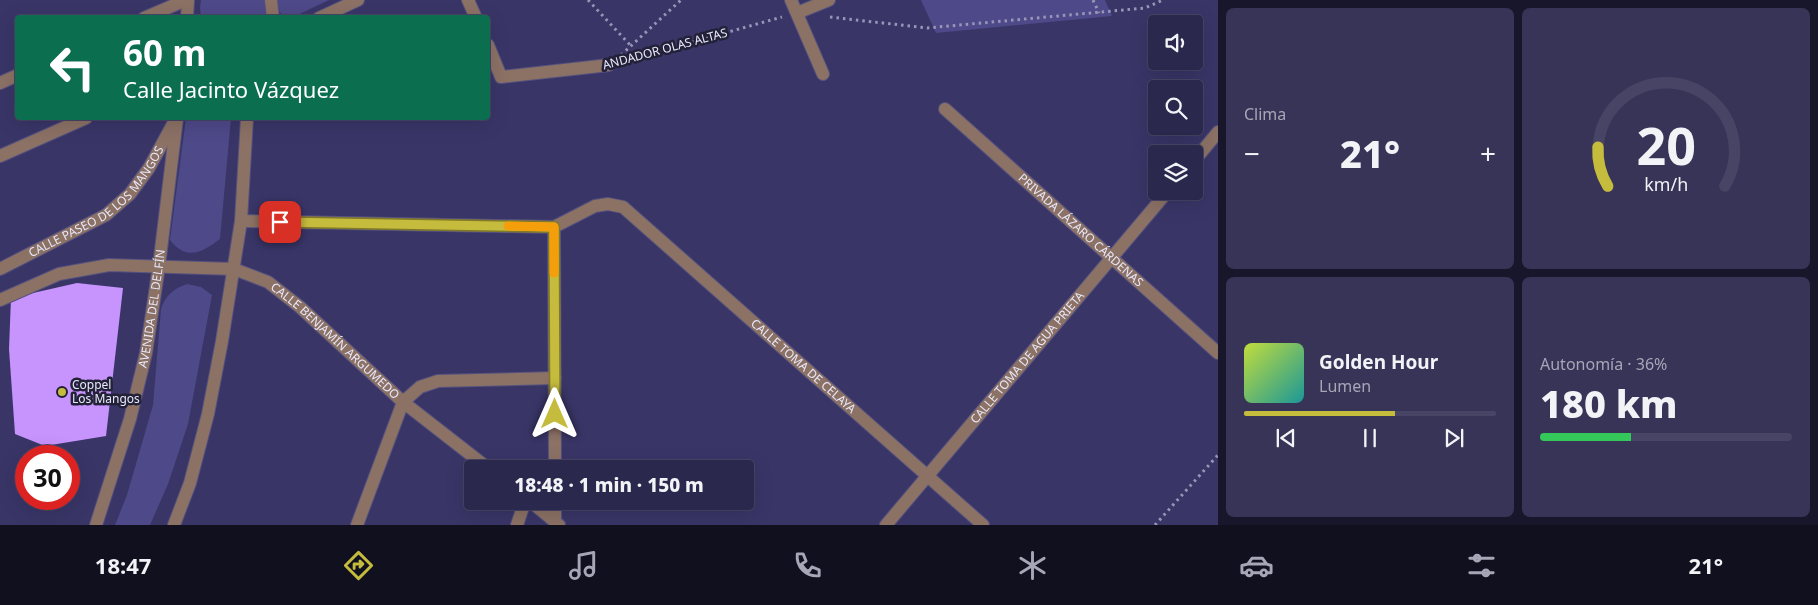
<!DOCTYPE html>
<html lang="es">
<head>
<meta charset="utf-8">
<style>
  :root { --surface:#2b284d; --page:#373457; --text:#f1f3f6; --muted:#a6a6b6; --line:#474465; --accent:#c5bc3d }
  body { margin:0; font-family:"Noto Sans",sans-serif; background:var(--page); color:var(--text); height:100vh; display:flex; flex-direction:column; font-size:19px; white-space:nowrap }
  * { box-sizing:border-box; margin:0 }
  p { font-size:16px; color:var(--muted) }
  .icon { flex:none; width:28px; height:28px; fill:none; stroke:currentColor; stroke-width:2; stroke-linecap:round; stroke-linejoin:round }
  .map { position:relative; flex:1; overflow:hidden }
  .side { display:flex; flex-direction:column; gap:8px; padding:8px; background:#18162a; width:600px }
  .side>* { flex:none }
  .guide { position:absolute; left:15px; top:15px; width:475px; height:105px; border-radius:5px; box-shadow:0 5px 20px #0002,0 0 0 1px var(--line); background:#0b6e4f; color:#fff; overflow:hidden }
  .fabs { position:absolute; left:1148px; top:15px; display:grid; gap:10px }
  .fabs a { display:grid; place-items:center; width:55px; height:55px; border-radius:5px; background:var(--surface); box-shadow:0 5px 20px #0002,0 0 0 1px var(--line); font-size:25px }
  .speed { position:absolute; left:15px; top:445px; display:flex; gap:10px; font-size:25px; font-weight:700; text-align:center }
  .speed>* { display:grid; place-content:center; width:65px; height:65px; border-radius:50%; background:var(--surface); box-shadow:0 5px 20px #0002,0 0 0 1px var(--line); line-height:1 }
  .speed .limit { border:8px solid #d22; background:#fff; color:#111 }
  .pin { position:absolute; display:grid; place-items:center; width:42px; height:42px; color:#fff; margin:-21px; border-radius:10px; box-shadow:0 2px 8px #0006 }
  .me { position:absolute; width:55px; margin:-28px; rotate:0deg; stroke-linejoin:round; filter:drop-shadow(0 0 4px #0008) }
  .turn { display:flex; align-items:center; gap:18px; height:105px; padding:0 25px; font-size:22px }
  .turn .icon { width:65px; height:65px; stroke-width:2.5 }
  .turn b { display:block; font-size:35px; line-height:42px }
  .big { font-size:38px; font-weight:800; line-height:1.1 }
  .side .widget { flex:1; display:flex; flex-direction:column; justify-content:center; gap:8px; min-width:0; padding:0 18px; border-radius:8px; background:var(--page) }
  .side .dial { align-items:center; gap:0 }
  .dial svg { height:130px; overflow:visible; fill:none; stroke:var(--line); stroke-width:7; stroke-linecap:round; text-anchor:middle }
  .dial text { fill:var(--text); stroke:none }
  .song { display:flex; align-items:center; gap:15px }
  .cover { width:60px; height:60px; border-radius:8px; background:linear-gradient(135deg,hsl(70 70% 55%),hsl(180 70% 35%)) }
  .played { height:5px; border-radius:2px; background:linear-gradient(90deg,var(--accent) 60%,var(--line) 60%) }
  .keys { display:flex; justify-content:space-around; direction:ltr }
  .heat { display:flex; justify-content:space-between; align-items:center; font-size:28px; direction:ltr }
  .charge { height:8px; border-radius:4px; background:linear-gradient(90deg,#34c759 36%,var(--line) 0) }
  .side .tiles { flex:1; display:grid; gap:8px; grid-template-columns:repeat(2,1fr) }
  .trip { position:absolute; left:464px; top:460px; width:290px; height:50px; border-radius:5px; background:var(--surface); box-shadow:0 5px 20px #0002,0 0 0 1px var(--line); font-weight:800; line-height:50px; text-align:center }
  .tabs { display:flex; height:80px; justify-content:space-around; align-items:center; background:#11101f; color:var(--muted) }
  .tabs .icon { width:35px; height:35px }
  .tabs .active { color:var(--accent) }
  .tabs b { font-size:22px; color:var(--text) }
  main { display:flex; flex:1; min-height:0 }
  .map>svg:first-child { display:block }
  .green { fill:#4e4989 }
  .building { fill:#c793fd }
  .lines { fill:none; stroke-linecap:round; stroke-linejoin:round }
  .minor-casing { stroke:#55527f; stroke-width:14 }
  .path { stroke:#9896b7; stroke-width:3; stroke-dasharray:2.5 4; stroke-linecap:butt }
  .minor { stroke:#8c7165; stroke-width:12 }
  .route-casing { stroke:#807a28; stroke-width:12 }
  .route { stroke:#c5bc3d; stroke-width:9 }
  .slow { stroke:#f59e0b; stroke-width:9 }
  .poi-dot { fill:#c5bc3d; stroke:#222138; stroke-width:2 }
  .labels { text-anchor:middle; stroke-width:5; stroke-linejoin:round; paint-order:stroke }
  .street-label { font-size:12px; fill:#e8e8fb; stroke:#222138 }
  .poi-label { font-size:12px; fill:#e8e8fb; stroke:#222138; text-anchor:start }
</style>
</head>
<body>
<main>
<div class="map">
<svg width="1218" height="525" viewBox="0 0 1218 525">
  <rect width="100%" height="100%" fill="#393567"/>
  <g class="green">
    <path d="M201,0H265L267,5L266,16L201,17L200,7Z"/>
    <path d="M274,0H329L291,18C280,17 277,8 274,0Z"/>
    <path d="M921,0H1105L1112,16L936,33Z"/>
    <path d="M186,118H231L220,239C202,253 186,261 170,240Z"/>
    <path d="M187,284L201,287L212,295L188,424L168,484L150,525H115L127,495L153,405L161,309C165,296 174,288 187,284Z"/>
  </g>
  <path class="building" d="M77,283L123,288L106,436L45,446L15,434L9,349L11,298Z"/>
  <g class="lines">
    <g class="minor-casing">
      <g id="minor">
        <path d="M271,0L273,18"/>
        <path d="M468,0L476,18"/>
        <path d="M791,0L823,74"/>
        <path d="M797,13L829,0"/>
        <path d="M144,18L186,0"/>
        <path d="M187,18L188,0"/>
        <path d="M319,18L358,0"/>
        <path d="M488,45L501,77L609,65"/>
        <path d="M0,83L18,75"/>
        <path id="s1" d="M945,109L1218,353"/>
        <path d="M0,156L86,118"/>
        <path d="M1194,161L1218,132"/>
        <path id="s2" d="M241,221L554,227L595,206L608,204L623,207L983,525"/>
        <path d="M554,227L555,469"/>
        <path id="s3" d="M0,269L106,215L130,194L149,168L174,122"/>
        <path id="s4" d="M0,300L59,274L109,265L234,269L268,282L300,307L403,402L489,469"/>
        <path d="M530,501L559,525"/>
        <path d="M555,501V522"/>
        <path id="s5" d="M96,525L130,419L146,353L159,266L177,118"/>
        <path d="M174,525L190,483L208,414L222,341L241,221L247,118"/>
        <path d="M357,525L403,402L420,387L438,381L555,378"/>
        <path d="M517,525L525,501"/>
        <path id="s6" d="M886,525L1168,191"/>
      </g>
    </g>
    <g class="path">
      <path d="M588,0L631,46"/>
      <path d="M1093,0L1099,13"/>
      <path d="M830,17L927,28L1145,8L1163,0"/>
      <path d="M621,55L681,0"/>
      <path d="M624,61L782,17"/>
      <path d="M1155,525L1218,455"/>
    </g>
    <use href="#minor" class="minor"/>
  </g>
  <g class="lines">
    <g class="route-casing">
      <path id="route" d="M280,222L554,227L555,414"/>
    </g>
    <use href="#route" class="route"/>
    <path class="slow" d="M508,226L554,227V273"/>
  </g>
  <circle class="poi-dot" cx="62" cy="392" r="5"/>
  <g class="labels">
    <g class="street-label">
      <text transform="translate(665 49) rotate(-15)" y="4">ANDADOR OLAS ALTAS</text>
      <text dy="4" stroke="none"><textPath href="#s3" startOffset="120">CALLE PASEO DE LOS MANGOS</textPath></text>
      <text dy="4" stroke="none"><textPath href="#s1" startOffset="182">PRIVADA LÁZARO CÁRDENAS</textPath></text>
      <text dy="4" stroke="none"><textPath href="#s5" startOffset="224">AVENIDA DEL DELFÍN</textPath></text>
      <text dy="4" stroke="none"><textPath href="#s4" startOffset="366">CALLE BENJAMÍN ARGUMEDO</textPath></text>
      <text dy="4" stroke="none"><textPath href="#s6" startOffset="219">CALLE TOMA DE AGUA PRIETA</textPath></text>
      <text dy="4" stroke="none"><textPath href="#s2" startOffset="628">CALLE TOMA DE CELAYA</textPath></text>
    </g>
    <g class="poi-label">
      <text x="72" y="389">Coppel<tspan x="72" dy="14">Los Mangos</tspan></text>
    </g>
  </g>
</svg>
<div class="fabs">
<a><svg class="icon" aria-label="sound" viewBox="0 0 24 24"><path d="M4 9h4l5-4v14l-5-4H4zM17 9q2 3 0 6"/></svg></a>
<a><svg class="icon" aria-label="search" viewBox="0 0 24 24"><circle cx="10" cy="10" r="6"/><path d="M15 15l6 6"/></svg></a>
<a><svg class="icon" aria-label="layers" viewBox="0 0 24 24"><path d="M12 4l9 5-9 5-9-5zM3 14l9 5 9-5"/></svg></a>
</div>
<div class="speed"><div class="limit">30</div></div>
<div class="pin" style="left:280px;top:222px;background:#d93025"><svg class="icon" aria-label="arrive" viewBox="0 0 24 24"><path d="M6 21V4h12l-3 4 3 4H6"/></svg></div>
<svg class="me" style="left:555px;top:414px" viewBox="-20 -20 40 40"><path d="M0-17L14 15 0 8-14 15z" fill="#c5bc3d" stroke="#fff" stroke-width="4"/></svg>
<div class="trip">18:48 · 1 min · 150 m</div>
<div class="guide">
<div class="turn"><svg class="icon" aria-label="left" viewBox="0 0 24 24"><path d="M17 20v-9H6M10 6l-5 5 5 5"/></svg><div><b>60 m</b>Calle Jacinto Vázquez</div></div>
</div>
</div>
<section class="side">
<div class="tiles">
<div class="widget"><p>Clima</p>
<div class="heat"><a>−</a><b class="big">21°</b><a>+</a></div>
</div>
<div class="widget dial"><svg viewBox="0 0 100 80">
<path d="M14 69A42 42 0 1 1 86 69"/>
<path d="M14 69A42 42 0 0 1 8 45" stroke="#c5bc3d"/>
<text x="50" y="56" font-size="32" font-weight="700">20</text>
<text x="50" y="72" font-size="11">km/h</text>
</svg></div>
<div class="widget">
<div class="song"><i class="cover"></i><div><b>Golden Hour</b><p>Lumen</p></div></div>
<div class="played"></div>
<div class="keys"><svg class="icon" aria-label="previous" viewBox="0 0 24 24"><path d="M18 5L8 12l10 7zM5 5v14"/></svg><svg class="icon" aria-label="pause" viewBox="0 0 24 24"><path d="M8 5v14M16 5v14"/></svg><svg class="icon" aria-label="next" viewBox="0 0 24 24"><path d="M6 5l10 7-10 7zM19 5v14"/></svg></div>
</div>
<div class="widget"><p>Autonomía · 36%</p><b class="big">180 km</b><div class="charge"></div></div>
</div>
</section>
</main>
<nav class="tabs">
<b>18:47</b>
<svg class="icon active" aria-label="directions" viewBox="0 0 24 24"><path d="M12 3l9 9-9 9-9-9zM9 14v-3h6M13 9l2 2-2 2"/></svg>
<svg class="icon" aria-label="music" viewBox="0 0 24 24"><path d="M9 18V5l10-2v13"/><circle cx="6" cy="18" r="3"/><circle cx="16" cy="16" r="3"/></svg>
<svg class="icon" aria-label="phone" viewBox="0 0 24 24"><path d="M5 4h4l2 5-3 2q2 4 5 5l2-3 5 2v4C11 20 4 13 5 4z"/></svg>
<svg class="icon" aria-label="climate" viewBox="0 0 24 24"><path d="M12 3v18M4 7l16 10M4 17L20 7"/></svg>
<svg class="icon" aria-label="car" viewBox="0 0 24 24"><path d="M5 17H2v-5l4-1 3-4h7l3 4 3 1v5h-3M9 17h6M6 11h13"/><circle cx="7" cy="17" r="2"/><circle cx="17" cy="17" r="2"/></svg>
<svg class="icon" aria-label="filters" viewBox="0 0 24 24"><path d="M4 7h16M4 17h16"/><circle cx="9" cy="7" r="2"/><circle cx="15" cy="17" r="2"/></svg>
<b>21°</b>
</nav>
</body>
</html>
